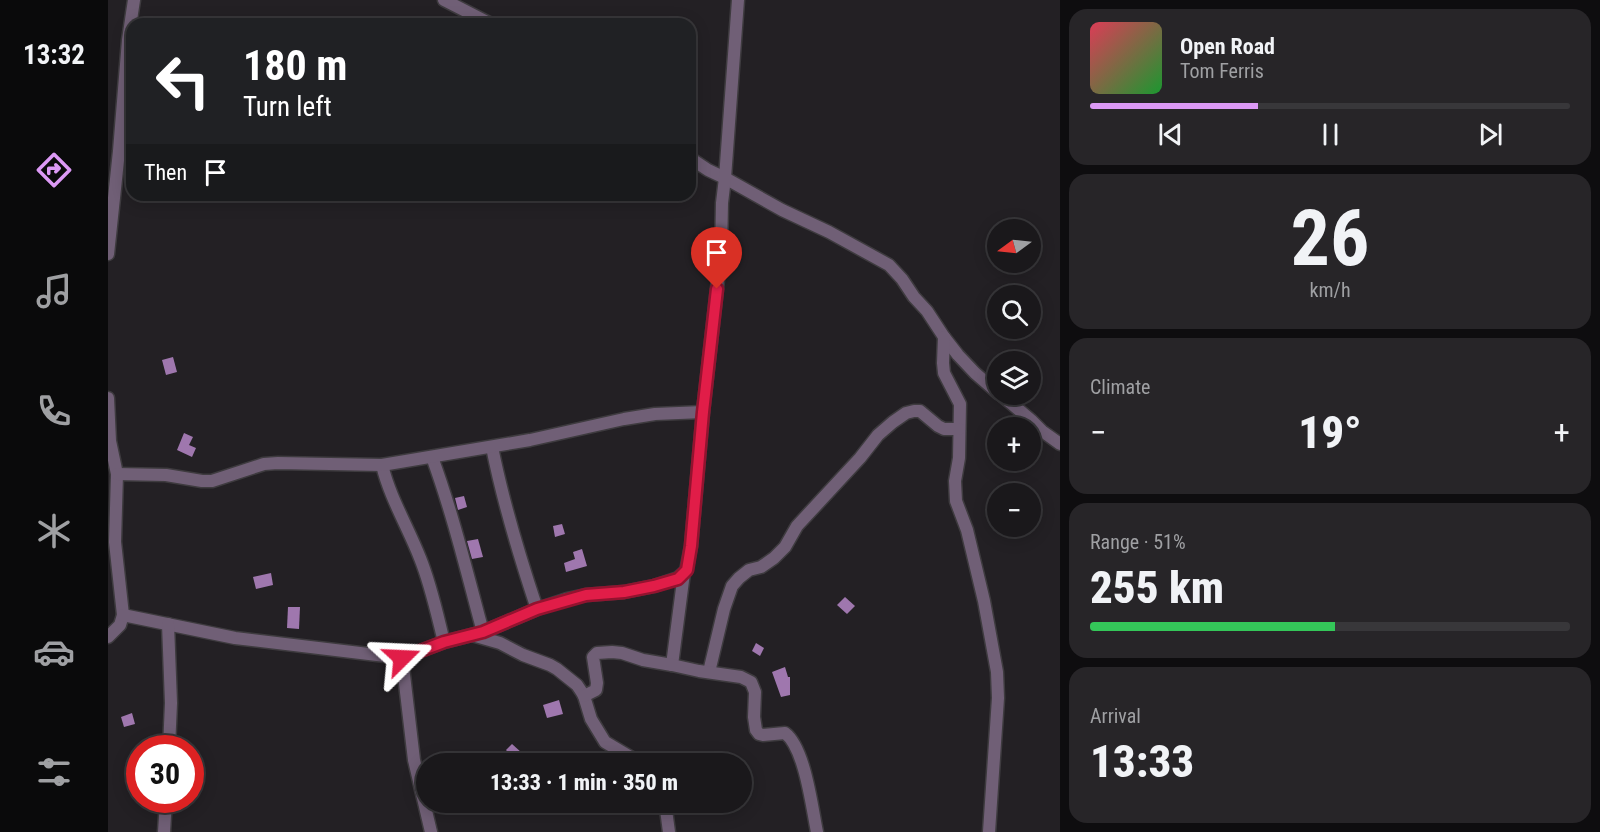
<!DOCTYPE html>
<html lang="en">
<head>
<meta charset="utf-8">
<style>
  :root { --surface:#1a181b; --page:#272528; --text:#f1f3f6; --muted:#9fa0a3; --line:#38373a; --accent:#dc99f5 }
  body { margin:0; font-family:"Roboto Condensed",sans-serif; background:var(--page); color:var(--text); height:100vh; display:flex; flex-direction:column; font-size:22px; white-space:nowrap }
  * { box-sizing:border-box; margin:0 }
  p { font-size:20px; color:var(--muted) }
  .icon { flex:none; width:33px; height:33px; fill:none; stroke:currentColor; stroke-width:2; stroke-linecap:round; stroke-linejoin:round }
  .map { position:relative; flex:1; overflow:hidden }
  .panel { display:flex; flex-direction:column; gap:9px; padding:9px; background:#0e0d0f; width:540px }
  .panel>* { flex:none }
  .guide { position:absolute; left:18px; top:18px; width:570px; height:183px; border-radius:18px; box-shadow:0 3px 15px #0003,0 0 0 2px var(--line); background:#202124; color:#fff; overflow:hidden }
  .needle { width:39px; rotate:255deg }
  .fabs { position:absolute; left:879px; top:219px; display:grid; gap:12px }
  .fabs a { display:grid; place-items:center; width:54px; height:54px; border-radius:50%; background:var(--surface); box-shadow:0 3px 15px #0003,0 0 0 2px var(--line); font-size:30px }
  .speed { position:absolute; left:18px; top:735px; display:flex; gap:12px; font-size:30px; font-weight:700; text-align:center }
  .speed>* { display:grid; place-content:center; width:78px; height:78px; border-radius:50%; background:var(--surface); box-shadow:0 3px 15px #0003,0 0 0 2px var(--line); line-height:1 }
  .speed .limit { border:9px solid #d22; background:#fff; color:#111 }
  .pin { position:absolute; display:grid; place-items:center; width:51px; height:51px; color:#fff; margin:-62px -26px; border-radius:50% 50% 50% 0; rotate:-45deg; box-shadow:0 0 6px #0007 }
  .pin .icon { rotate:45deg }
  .me { position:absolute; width:66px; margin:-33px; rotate:69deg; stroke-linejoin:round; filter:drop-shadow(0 0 4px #0008) }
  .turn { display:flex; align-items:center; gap:21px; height:126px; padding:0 18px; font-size:27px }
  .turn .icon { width:78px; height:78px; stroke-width:2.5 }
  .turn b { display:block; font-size:42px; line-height:51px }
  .then { display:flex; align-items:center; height:57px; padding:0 18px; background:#0003; gap:12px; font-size:22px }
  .big { font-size:45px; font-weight:800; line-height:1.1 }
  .panel .tile { flex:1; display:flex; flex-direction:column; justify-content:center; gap:9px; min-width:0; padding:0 21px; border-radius:18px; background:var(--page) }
  .panel .dial { align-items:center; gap:0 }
  .dial b { font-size:78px; line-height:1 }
  .song { display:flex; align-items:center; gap:18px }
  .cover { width:72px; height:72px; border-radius:9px; background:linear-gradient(135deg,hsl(350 70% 55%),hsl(130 70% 35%)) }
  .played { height:6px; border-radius:3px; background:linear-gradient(90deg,var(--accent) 35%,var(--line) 35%) }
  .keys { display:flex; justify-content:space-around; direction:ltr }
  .heat { display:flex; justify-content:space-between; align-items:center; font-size:33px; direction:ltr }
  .charge { height:9px; border-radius:4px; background:linear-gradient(90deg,#34c759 51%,var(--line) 0) }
  .trip { position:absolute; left:308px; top:753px; width:336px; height:60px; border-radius:30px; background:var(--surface); box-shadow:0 3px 15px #0003,0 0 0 2px var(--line); font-weight:800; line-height:60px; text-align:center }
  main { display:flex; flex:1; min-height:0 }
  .menu { display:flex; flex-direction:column; width:108px; justify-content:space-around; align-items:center; background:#0a0a0b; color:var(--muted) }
  .menu .icon { width:42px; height:42px }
  .menu .active { color:var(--accent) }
  .menu b { font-size:27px; color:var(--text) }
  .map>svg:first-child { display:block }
  .building { fill:#9f77ae }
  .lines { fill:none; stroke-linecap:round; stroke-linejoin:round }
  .minor-casing { stroke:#3e3b3f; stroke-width:15 }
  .minor { stroke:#705f76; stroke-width:12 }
  .route-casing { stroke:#92132f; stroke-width:15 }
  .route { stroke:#e11d48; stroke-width:10 }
</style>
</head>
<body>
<main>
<nav class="menu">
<b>13:32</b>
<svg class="icon active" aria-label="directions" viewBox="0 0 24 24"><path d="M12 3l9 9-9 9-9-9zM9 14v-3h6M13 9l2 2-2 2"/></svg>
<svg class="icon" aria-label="music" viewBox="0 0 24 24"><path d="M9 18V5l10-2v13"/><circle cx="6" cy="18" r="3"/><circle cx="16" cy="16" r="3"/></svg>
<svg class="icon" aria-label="phone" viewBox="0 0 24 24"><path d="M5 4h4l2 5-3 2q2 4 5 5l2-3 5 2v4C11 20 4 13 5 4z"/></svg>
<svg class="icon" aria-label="climate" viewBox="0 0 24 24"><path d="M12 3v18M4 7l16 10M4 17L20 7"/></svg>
<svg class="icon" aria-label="car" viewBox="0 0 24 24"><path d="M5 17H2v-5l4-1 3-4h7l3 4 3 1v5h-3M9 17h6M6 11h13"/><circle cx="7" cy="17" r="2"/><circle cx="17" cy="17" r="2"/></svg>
<svg class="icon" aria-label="filters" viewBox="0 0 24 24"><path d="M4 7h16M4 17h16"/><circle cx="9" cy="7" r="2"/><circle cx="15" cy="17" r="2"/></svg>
</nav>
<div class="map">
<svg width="952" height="832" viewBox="0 0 952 832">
  <rect width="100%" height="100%" fill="#232024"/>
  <g class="building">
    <path d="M65,357L69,372L58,375L54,360Z"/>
    <path d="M76,433L85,437L81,445L88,448L84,457L69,450Z"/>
    <path d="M356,496L359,507L350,510L347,498Z"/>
    <path d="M454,524L457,534L447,537L445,526Z"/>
    <path d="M370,539L375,557L364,559L359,541Z"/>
    <path d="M474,549L479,566L458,572L456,563L467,559L465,552Z"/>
    <path d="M163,573L165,585L148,589L145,577Z"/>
    <path d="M737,597L747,606L739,614L729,605Z"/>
    <path d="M180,607H192L191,629L179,628Z"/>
    <path d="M648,643L656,648L652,656L644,651Z"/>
    <path d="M677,667L680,677H682V695L673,697L664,672Z"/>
    <path d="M451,700L455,714L439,718L435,705Z"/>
    <path d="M24,713L27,724L16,727L13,717Z"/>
    <path d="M404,744L414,753L407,760L398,750Z"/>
  </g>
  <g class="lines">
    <g class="minor-casing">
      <g id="minor">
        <path d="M336,0L383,24"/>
        <path d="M582,158L600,170L617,178L674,210L721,232L781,265L794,279L806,297L819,311L836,337L850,355L867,373L890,393"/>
        <path d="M0,254L11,151L20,40L26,0"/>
        <path d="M836,337L835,363L836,373L852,404L851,458L847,481L848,501L859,530L876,601L889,672L890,698L881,832"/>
        <path d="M892,394L923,420L934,431L952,444"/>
        <path d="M0,398L2,441L9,474L7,542L15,615L12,625L0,637"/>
        <path d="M384,447C395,502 411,555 429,609"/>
        <path d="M324,457C345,514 359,573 375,632"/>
        <path d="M274,465C282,498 300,527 312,558C323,585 329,614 336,642"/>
        <path d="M9,474L58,475L94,481H104L156,464L170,463L274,465L422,440L516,419L547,414L595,412"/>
        <path d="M15,615L127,638L294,658L336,642L375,632L429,609L459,599L478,595L516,592L546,586L570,578L578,571L583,546L595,412L613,253L614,203L617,178L630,0"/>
        <path d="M60,624L63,703L61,748"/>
        <path d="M364,635L392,643L415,655L442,665L449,669L469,685L473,691L476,696L483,719L497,742L534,764"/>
        <path d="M294,658L306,760L323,832"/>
        <path d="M564,665L576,573"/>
        <path d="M601,672L616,609L624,586L631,578L641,570L653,567L666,558L677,547L689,526L752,458L770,435L785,422L798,413L806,411H812L830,426L836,429H851"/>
        <path d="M476,696L488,690L489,683L485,657L489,653L504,652L514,653L535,660L564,665L591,671L633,677L643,682L647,692L646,717L648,730L651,734L655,735L677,733C697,748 704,808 709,832"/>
        <path d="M557,802L561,832"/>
        <path d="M56,832L58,800"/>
      </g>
    </g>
    <use href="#minor" class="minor"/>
  </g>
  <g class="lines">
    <g class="route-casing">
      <path id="route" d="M294,658L336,642L375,632L429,609L478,595L516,592L546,586L570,579L579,570L583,546L595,412L609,289"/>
    </g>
    <use href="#route" class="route"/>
  </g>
</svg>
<div class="fabs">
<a><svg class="needle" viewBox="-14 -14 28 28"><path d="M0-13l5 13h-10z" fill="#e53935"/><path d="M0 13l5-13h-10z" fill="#9fa0a3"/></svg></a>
<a><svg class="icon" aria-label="search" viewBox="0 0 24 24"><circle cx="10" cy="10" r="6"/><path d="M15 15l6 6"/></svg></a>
<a><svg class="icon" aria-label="layers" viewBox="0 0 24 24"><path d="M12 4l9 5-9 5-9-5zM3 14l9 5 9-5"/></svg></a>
<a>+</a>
<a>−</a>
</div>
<div class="speed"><div class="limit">30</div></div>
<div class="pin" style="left:609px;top:289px;background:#d93025"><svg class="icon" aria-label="arrive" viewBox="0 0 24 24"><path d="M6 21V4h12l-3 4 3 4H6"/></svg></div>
<svg class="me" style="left:294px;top:658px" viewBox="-20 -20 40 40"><path d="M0-17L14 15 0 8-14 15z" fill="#e11d48" stroke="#fff" stroke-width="4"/></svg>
<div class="trip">13:33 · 1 min · 350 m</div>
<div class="guide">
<div class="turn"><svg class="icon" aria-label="left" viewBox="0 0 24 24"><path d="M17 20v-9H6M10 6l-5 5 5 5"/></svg><div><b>180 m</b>Turn left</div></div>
<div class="then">Then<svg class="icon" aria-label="arrive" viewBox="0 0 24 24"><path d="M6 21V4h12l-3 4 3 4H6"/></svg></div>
</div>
</div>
<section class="panel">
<div class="tile">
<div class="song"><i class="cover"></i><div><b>Open Road</b><p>Tom Ferris</p></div></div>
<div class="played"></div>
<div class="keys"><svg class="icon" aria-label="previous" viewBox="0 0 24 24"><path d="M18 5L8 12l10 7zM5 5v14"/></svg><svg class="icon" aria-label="pause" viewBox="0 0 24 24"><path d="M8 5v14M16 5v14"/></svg><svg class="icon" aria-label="next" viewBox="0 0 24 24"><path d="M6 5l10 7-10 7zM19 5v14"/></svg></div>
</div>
<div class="tile dial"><b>26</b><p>km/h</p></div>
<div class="tile"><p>Climate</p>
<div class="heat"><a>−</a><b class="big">19°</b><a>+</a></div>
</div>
<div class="tile"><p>Range · 51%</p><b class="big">255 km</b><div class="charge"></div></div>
<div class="tile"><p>Arrival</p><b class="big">13:33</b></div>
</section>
</main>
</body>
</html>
